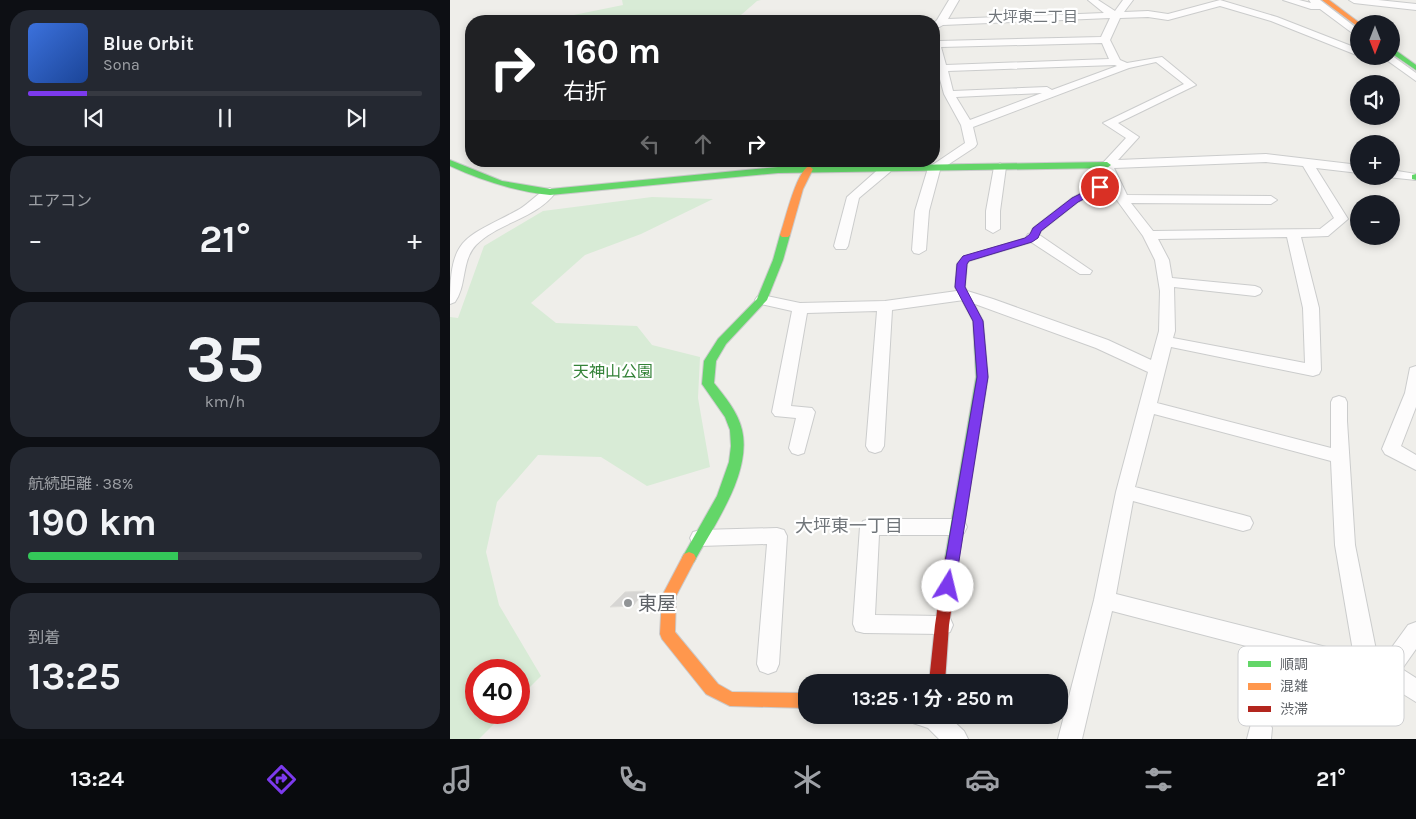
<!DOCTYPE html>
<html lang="ja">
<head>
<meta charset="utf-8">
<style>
  :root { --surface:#171b24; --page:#242831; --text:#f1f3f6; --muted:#9ea1a6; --line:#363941; --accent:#7c3aed }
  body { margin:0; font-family:Karla,"Noto Sans JP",sans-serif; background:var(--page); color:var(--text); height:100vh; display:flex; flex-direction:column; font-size:19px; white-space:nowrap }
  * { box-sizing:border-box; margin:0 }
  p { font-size:16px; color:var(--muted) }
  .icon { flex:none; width:28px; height:28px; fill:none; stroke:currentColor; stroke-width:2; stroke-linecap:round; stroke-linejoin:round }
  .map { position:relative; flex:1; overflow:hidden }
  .drawer { display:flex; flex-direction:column; gap:10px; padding:10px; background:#0d0f14; width:450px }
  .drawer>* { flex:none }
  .guide { position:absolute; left:15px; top:15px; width:475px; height:152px; border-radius:20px; box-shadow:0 2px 8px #0003; background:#202124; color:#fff; overflow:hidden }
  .needle { width:32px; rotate:180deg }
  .buttons { position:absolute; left:900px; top:15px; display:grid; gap:10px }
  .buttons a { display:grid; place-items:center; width:50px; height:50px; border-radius:50%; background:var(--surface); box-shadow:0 2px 8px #0003; font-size:25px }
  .speed { position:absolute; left:15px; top:659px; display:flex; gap:10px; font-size:25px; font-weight:700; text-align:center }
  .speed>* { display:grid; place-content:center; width:65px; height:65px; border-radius:50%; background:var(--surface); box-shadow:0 2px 8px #0003; line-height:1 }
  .speed .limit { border:8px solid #d22; background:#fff; color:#111 }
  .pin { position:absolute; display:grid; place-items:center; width:42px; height:42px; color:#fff; margin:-21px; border:2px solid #fff; border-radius:50%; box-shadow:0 1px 5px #0007 }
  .me { position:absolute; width:55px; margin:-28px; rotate:9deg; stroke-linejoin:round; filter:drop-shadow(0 0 4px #0008) }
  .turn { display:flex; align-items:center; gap:18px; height:105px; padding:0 15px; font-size:22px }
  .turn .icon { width:65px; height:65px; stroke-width:2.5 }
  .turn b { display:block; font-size:35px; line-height:42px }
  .lanes { display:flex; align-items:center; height:48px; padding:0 15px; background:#0003; justify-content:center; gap:25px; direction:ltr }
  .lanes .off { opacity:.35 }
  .big { font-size:38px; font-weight:700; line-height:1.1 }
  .drawer .widget { flex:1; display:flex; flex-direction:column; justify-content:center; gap:8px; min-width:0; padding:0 18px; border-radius:20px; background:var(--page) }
  .drawer .dial { align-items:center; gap:0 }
  .dial b { font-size:65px; line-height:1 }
  .song { display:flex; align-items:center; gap:15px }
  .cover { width:60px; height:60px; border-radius:8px; background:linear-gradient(135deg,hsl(220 70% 55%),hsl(220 70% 35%)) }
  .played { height:5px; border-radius:2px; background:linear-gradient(90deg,var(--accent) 15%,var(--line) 15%) }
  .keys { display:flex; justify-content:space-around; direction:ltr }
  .heat { display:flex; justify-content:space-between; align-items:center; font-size:28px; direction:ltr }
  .charge { height:8px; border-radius:4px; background:linear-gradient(90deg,#34c759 38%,var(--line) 0) }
  .trip { position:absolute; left:348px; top:674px; width:270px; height:50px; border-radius:20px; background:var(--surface); box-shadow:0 2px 8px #0003; font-weight:700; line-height:50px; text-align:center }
  .dock { display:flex; height:80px; justify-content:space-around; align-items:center; background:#090b0e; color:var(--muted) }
  .dock .icon { width:35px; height:35px }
  .dock .selected { color:var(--accent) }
  .dock b { font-size:22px; color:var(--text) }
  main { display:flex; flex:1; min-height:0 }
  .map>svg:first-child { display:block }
  .green { fill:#d8ebd6 }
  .building { fill:#d6d5d3; stroke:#deddd9 }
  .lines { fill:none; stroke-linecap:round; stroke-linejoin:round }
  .street-casing { stroke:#cbcccc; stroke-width:2 }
  .fast-casing { stroke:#cacacb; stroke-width:2 }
  .slow-casing { stroke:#cacacb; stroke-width:2 }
  .jam-casing { stroke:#cacacb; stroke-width:2 }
  .street { fill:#fdfcfc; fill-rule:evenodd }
  .fast { fill:#63d668; fill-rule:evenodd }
  .slow { fill:#ff974d; fill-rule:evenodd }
  .jam { fill:#b3261e; fill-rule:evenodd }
  .route { fill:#7c3aed; stroke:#51269a }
  .poi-dot { fill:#919496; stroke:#fff; stroke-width:2 }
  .labels { text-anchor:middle; stroke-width:4.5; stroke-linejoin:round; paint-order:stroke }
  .far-neighbourhood-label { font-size:15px; fill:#70757a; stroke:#fff }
  .park-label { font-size:16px; fill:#348238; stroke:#fff }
  .neighbourhood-label { font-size:18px; fill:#70757a; stroke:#fff }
  .near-poi-label { font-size:19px; fill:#5f6368; stroke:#fff; text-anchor:start }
  .key { fill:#fff; stroke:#cfd0d2; stroke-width:1 }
  .key-label { font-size:14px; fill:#5f6368 }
</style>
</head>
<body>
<main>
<section class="drawer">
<div class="widget">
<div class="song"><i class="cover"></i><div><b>Blue Orbit</b><p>Sona</p></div></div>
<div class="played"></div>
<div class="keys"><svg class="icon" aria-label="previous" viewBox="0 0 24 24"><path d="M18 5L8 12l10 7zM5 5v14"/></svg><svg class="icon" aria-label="pause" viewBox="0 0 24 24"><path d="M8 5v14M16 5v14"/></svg><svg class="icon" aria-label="next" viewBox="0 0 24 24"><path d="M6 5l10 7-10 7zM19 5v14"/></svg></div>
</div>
<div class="widget"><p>エアコン</p>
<div class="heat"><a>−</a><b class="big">21°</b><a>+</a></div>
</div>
<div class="widget dial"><b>35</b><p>km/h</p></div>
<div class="widget"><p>航続距離 · 38%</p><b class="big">190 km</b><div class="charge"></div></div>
<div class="widget"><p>到着</p><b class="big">13:25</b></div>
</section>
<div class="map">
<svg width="966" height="739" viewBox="0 0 966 739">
  <rect width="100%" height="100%" fill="#efeeea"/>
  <g class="green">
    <path d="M172,0H311L307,1L284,21H113L109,18L173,5Z"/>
    <path d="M202,197L263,199L191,234L135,255L81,303L106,323L187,326L202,345L250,357L248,398L260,467L197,486L151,457L88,455L47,502L36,552L49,605L91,676L69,698V670H26V712L55,713L29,739H0V317L8,318L34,246L93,211Z"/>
  </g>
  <path class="building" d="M195,591L183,606L160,607L175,592Z"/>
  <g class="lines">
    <g class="street-casing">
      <g id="street">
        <path d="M499,0H509L498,19L654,13L638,0H648L665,11L673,0H683L674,12L698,11L718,14L770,0L827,17L909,49V56L821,21L770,6L718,20L698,17L670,18L660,40L670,60L677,63L712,57L746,85L668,123L689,137L668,160L816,154L909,165V173L866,168L898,219L878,236L851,237L869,308L871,370L869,374L863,376L721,347L707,403L881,448V402L883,398L889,396L895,398L897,402V421L905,545L926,650L918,668L910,671L896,672L662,611L632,739H608L644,600L666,492L698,372L646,348L514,300L442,310L434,446L431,451L425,453L419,451L416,446L427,311L357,313L341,406L362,408L365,412L354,453L348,455L342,453L339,448L346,418L325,416L322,412L342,311L307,303L305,300L307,297L312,295L350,303L435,301L514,290L543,299L658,340L701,360L709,331L710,291L705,260L693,236L666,199L651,165L676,138L653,123L734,84L706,62L679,68L523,127L527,144L525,147L490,170L479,211L476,250L469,254L464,253L462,250L465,211L478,168L515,143L511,125L494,94L484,57V36L487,37L489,41L651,37L660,18L493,25L484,30V23L487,20ZM652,43L659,59L496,65L491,47ZM665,65L667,66L602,90L597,87L503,91L498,71ZM592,93L520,120L506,97ZM816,162L853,166L884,218L870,229L703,231L681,203L821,204L827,200L821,196L677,195L664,168ZM837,237L853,308L855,363L723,338L725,331L724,287L805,296L810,294L812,291L810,288L805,286L722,278L719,260L708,239ZM704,414L881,461L885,545L903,651L896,652L666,594L683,501L793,531L800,529L803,523L800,517L793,515L685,487Z"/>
        <path d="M833,0H849L861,3L859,0H870L909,30V38L870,9H861Z"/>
        <path d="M899,0H928L966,4V10L904,3Z"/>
        <path d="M941,55L966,73V81L931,56Z"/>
        <path d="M550,163L556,167L550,211V229L543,233L536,229V211L544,167Z"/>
        <path d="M436,165L440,166L442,169L440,172L409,198L398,246L396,249H386L384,246L397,197L432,166Z"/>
        <path d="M941,170L966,174V180L937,177L941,176Z"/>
        <path d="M100,188L106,192C86,219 49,222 26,245C11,261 17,285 5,302L0,304C0,236 14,239 68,210C79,204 89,191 100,188Z"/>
        <path d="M583,233L588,234L642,271L640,274H630L578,240L576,237L578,234Z"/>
        <path d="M966,366V407L951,446L966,455V470L935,454L932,449L955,393L960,368Z"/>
        <path d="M420,519H507L514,521L517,527L514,533L507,535H429L425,615L492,616L500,618L503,625L500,632L492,634L414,633L406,631L403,624L410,527L413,521Z"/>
        <path d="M327,528L334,530L337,536L329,664L326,671L318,674L310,671L307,664L317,544L250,546L243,544L240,538L243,532L250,530Z"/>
        <path d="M966,622V649L952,669L966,678V702L929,679L926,672L929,665L958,625Z"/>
        <path d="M459,715H497L514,731L518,739H489L478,728L463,723Z"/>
        <path d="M810,717L818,720L822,728L821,739H797L802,720Z"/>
      </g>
    </g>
    <g class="fast-casing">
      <g id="fast">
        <path d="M941,47L966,65V70L941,53Z"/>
        <path d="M0,160L52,181L100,189L328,167L657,162L661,165L657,168L328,173L100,195C65,191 32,181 0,166Z"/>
        <path d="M966,174V180L962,179V175Z"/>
        <path d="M662,177L665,178V182L628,202L591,231L588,238L582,242L519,261L517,264L515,287L533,321L538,377L509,558L507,562L502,564L497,562L495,558L526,377L523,321L505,287L507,264L513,257L576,238L580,235L583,228L622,198Z"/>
        <path d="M335,232L340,235L333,260L317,300L276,344L266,361L264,383C275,397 288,412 292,430C302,473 264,525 244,562L239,564L234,562L232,558L267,496L279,462L281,446L280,430L275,417L252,384L254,361L268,339L307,299L323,260L330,235Z"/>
      </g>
    </g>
    <g class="slow-casing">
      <g id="slow">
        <path d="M872,0H879L911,24H909V27L907,26Z"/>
        <path d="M359,166L363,169L353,189L340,235L338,237H332L330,235C335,221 346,172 359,166Z"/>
        <path d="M239,552L244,554L246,558L226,596L225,632L268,684L282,692L356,693V708L280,706L256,694L212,639L210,634L212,596L234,554Z"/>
      </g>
    </g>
    <g class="jam-casing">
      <path id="jam" d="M502,552L507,554L509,558L499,625L495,682H479L485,625L495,558L497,554Z"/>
    </g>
    <use href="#street" class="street"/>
    <use href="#fast" class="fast"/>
    <use href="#slow" class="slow"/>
    <use href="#jam" class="jam"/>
  </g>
  <path class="route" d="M650,184L653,185V189L628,202L591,231L588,238L582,242L519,261L517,264L515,287L533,321L538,377L505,586L503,590L498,592L493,590L491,586L527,377L523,321L505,287L507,264L513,256L575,238L580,234L583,228L622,198Z"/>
  <circle class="poi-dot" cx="178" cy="603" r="5"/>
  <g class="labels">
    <g class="far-neighbourhood-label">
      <text x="583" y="22">大坪東二丁目</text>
    </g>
    <g class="park-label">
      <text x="163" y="377">天神山公園</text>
    </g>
    <g class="neighbourhood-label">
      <text x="399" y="532">大坪東一丁目</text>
    </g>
    <g class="near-poi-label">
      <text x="188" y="610">東屋</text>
    </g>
  </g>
  <rect x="788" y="646" width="166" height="80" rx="8" class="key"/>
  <rect x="798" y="661" width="23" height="6" fill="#63d668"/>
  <rect x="798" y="683" width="23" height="7" fill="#ff974d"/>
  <rect x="798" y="706" width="23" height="6" fill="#b3261e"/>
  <g class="key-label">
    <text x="830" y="669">順調</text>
    <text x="830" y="691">混雑</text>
    <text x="830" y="714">渋滞</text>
  </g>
</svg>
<div class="buttons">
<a><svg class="needle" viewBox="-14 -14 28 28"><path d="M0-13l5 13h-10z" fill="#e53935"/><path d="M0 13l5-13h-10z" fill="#9ea1a6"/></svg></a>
<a><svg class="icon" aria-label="sound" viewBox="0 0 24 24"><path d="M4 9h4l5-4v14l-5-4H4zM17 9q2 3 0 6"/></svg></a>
<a>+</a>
<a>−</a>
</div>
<div class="speed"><div class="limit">40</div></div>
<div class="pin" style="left:650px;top:187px;background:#d93025"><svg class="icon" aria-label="arrive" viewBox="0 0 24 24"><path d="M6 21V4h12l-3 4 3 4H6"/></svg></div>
<svg class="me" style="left:498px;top:586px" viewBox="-20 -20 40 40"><circle r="19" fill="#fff"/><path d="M0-13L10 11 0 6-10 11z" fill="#7c3aed"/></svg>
<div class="trip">13:25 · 1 分 · 250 m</div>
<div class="guide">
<div class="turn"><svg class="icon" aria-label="right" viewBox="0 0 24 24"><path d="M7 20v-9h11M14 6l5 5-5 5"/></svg><div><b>160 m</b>右折</div></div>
<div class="lanes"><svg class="icon off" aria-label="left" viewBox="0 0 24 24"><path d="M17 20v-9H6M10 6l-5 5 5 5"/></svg><svg class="icon off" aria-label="ahead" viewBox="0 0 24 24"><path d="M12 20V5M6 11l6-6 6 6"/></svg><svg class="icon" aria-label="right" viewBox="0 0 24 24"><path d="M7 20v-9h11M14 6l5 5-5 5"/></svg></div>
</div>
</div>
</main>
<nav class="dock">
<b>13:24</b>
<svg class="icon selected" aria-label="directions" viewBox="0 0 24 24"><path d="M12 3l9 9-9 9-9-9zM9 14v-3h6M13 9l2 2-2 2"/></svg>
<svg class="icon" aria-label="music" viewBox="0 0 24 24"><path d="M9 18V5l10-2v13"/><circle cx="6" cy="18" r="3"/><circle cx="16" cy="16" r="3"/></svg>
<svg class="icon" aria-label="phone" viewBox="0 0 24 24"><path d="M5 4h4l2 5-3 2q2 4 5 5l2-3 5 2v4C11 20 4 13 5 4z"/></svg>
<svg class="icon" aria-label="climate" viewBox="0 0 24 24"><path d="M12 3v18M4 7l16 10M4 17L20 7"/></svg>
<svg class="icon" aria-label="car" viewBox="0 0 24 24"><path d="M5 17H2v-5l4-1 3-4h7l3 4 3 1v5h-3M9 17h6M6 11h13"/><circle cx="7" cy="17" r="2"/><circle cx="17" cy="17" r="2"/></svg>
<svg class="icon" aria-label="filters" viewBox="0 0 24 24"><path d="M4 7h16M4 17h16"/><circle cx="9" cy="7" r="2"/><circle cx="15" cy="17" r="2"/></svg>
<b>21°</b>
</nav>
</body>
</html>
